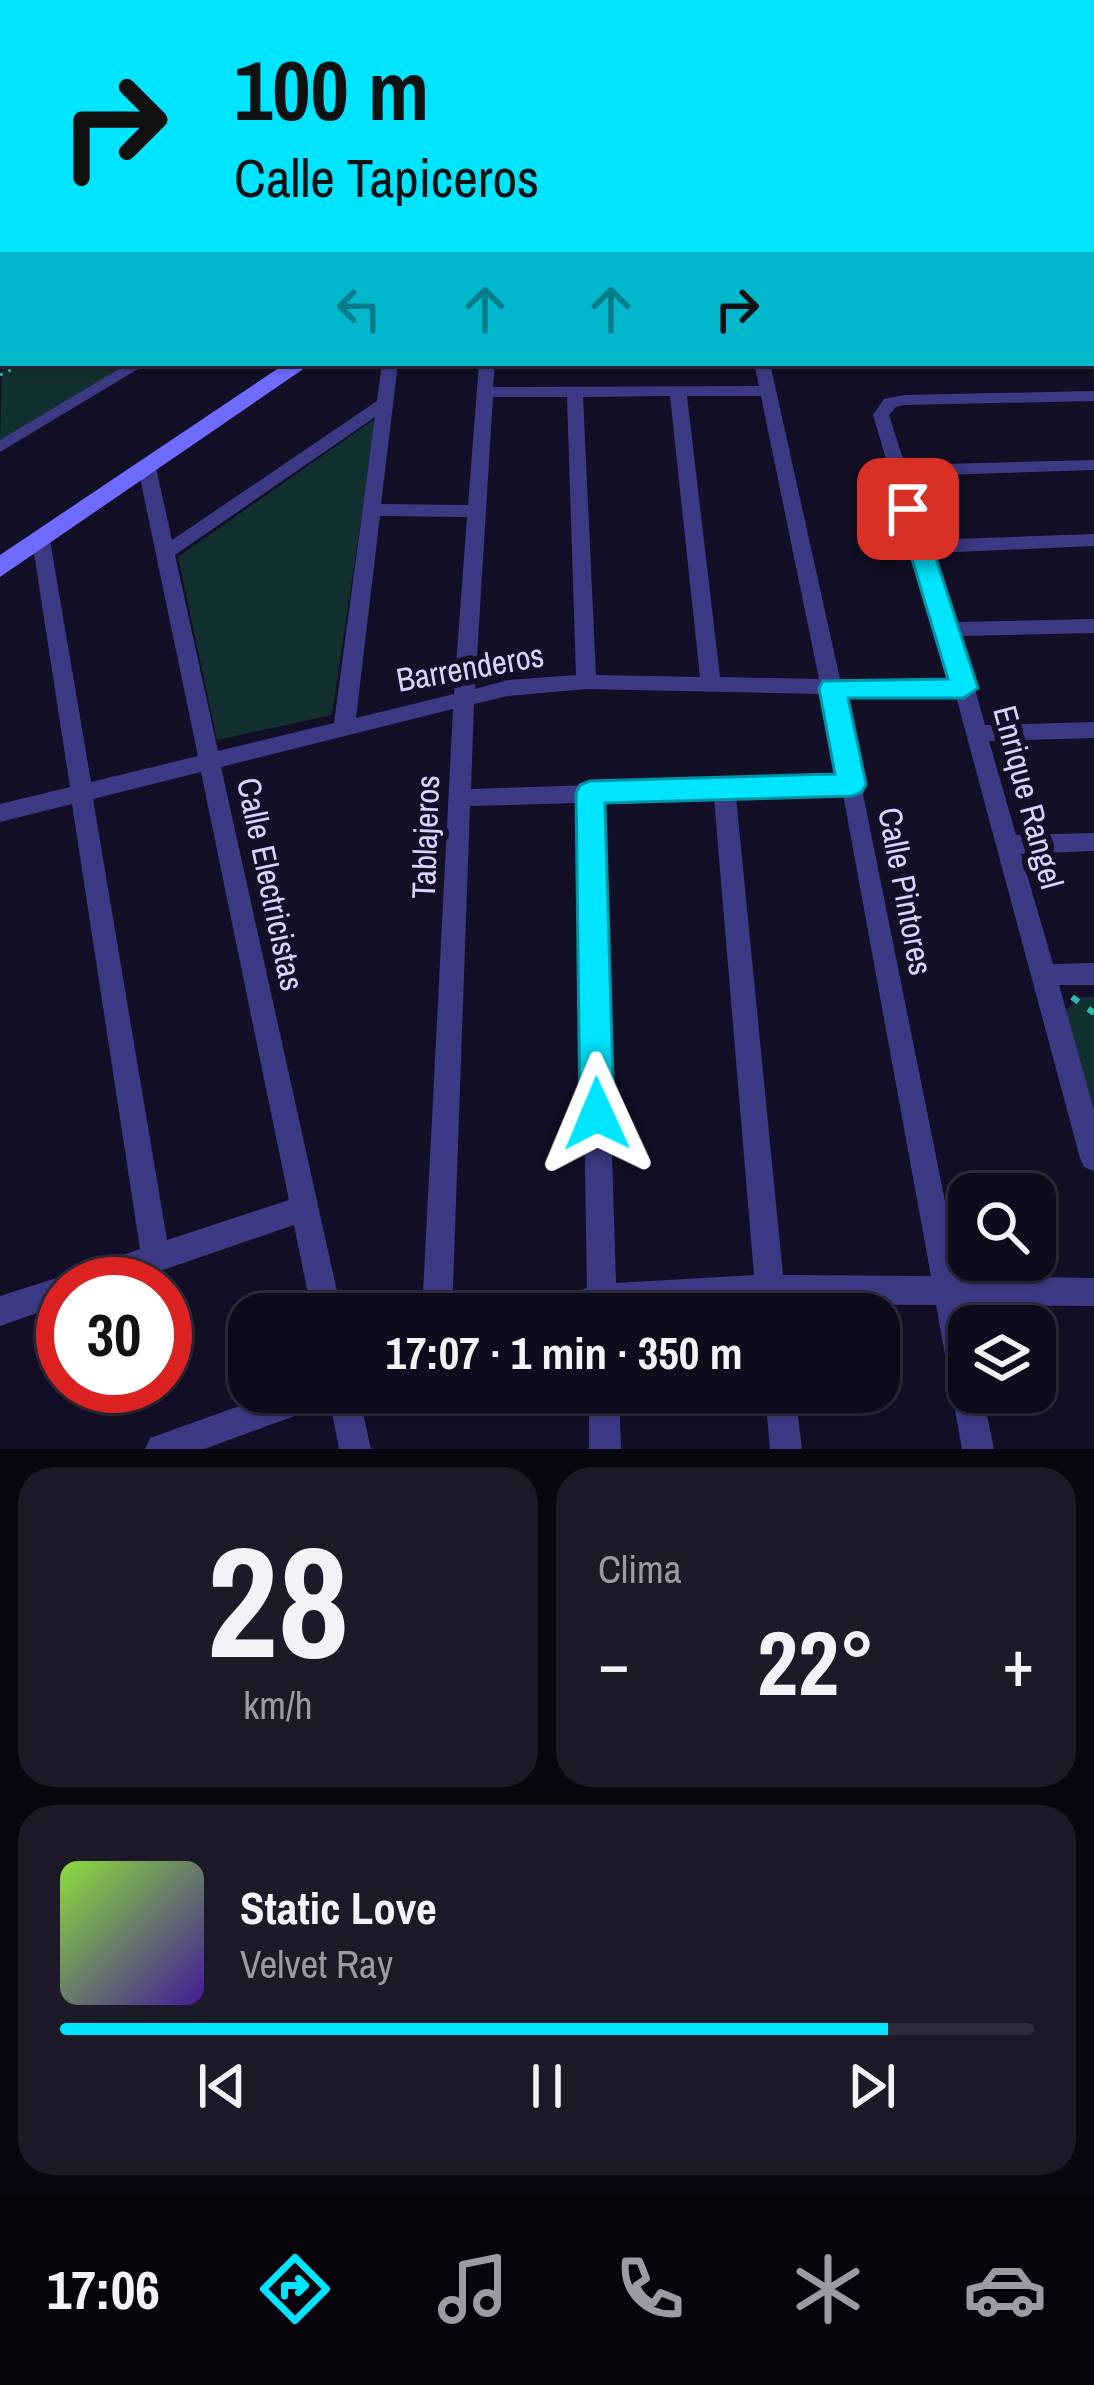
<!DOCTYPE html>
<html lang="es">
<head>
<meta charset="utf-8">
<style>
  :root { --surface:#0e0b1c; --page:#1c1929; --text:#f1f3f6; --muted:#9b9ba3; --line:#2e2b3b; --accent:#00e5ff }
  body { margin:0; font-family:"Archivo Narrow",sans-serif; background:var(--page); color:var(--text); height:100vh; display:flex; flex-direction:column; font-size:45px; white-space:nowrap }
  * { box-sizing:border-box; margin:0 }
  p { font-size:39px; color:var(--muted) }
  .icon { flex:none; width:66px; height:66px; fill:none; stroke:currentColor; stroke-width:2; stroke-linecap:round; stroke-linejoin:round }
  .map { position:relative; height:1449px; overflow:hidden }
  .sheet { display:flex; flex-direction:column; gap:18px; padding:18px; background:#08060f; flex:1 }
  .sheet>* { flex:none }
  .hud { position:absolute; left:0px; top:0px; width:1095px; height:366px; box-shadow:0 3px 9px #0004,0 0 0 3px var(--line); background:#00e5ff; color:#111; overflow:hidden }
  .controls { position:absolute; left:948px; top:1173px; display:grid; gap:24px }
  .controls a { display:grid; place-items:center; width:108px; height:108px; border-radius:24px; background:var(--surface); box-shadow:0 3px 9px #0004,0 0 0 3px var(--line); font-size:60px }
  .speed { position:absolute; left:36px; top:1257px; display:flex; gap:24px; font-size:60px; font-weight:700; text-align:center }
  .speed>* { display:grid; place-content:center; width:156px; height:156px; border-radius:50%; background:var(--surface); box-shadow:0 3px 9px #0004,0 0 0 3px var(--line); line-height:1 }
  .speed .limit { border:18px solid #d22; background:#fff; color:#111 }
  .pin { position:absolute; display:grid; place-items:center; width:102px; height:102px; color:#fff; margin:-51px; border-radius:24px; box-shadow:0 6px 18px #0006 }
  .me { position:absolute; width:132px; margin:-66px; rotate:359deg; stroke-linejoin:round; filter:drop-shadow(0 0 9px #0008) }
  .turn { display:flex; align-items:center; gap:42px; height:252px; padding:0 36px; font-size:54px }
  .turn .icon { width:156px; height:156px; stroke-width:2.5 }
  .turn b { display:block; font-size:84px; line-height:102px }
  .lanes { display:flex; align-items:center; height:114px; padding:0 36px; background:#0003; justify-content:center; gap:60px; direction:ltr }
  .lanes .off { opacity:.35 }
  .big { font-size:90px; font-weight:700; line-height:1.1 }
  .sheet .tile { flex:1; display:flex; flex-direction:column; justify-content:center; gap:18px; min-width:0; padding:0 42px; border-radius:36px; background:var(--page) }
  .sheet .dial { align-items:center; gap:0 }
  .dial b { font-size:156px; line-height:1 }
  .song { display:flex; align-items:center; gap:36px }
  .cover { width:144px; height:144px; border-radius:18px; background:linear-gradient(135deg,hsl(90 70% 55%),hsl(260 70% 35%)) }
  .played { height:12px; border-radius:6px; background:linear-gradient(90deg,var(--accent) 85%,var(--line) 85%) }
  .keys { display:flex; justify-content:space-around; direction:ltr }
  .heat { display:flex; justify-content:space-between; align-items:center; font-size:66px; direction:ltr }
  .sheet .tiles { flex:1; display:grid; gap:18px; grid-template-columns:1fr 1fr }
  .tile:last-child { grid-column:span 2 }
  .trip { position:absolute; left:228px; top:1293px; width:672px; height:120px; border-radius:36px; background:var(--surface); box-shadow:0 3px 9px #0004,0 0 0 3px var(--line); font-weight:700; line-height:120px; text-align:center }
  .tabs { display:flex; height:192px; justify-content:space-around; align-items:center; background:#06040b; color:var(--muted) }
  .tabs .icon { width:84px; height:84px }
  .tabs .current { color:var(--accent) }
  .tabs b { font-size:54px; color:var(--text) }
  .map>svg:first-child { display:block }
  .green { fill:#12302f }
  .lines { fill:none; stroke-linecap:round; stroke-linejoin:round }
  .path-far1 { stroke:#2fb8b0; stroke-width:3; stroke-dasharray:3 6; stroke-linecap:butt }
  .path { stroke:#2fb8b0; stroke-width:6; stroke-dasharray:8 12; stroke-linecap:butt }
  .street { fill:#3d3a85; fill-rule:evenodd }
  .secondary { fill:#6f6bff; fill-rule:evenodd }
  .route { fill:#00e5ff; stroke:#0095a6; stroke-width:3 }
  .labels { text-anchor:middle; stroke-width:12; stroke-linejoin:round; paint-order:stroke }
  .street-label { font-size:33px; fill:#d9d4ff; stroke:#130f26 }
</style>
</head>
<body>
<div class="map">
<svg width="1094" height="1449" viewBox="0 0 1094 1449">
  <rect width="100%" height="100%" fill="#130f26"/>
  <g class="green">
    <path d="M0,0H350L3,3L0,330Z"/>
    <path d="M3,331V363H132L0,443Z"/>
    <path d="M376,418L332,715L217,740L178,557Z"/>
    <path d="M1081,997H1094V1109L1065,1011Z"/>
  </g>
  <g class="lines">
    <g class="path-far1">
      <path d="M105,3H148"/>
      <path d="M0,375L26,363"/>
    </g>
    <path class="path" d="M1072,997L1094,1013"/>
    <g class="street">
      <path d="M355,0H365L364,3H354Z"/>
      <rect x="614" y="0" width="10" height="3"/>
      <path d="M851,0H861L862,3H852Z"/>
      <path d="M1030,0H1040L1042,3H1032Z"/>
      <rect x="1092" y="49" width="2" height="8"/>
      <path d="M1092,86L1094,87V98L1092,97Z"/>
      <path d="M129,363H148L0,452V440Z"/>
      <path d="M382,363H398L381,504L468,505L479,363H495L493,387L759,386L754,363H770L840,679L952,681L873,415L884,399L904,395L1094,391V401L904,405L896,407L889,415L905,465L1094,460V470L909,476L929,540L1094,534V546L933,553L956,622L1094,619V633L960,636L985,725L1094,722V738L989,741L1016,835L1094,833V851L1021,854L1053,964L1094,963V985H1059L1094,1110V1171L1084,1167L1080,1158L956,696L843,694L960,1276L1094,1278V1306L965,1305L969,1326V1392H982L994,1449H962L936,1305L786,1304L787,1314H757V1304L617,1314H536L541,1304L587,1288L579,803L470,806L452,1314H422L453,709L221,767L342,1314H312L294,1225L122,1284H63V1304L0,1326V1296L63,1276L68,1278L80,1270L140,1249L72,804L0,822V804L70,787L32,540L41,534L50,540L91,782L198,756L138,468L147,463L156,468L172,540L377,401ZM670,396L700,677L596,675L583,397ZM687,396H761L819,679L720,677ZM493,397H567L576,675L508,680L475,689ZM375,417L334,723L218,751L175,555ZM380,516L467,517L454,694L356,718ZM586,689L822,694L839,777L471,789L474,704L508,696ZM201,772L289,1200L167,1240L93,799ZM843,794L931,1276L783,1275L736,797ZM714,798L754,1275L616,1283L601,802Z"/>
      <path d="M278,1392H358L371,1449H339L330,1403L204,1449H145L150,1438Z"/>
      <path d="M589,1392H619L621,1449H589Z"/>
      <path d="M765,1392H795L802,1449H770Z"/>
    </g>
    <g class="secondary">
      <path d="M938,0H954L956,3H940Z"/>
      <rect x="1092" y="285" width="2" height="15"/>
      <rect x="1092" y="327" width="2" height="14"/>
      <path d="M286,363H312L0,577V555Z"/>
    </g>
  </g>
  <path class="route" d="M908,501L920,509L978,688L964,698H848L866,784L862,792L852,796L605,803L614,1114L609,1126L597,1131L585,1126L580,1114L576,793L580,785L590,781L835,774L819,688L823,681L948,679L897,509Z"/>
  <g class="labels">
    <g class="street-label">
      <text transform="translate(470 667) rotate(-10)" y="12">Barrenderos</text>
      <text transform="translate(1029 797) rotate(75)" y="12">Enrique Rangel</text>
      <text transform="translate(425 837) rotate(-88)" y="12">Tablajeros</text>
      <text transform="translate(271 884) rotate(78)" y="12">Calle Electricistas</text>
      <text transform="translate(906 891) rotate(79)" y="12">Calle Pintores</text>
    </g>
  </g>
</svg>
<div class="controls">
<a><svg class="icon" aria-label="search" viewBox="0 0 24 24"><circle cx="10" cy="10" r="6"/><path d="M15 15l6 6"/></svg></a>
<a><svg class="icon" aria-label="layers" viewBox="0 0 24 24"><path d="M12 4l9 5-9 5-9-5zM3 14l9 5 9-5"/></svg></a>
</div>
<div class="speed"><div class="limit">30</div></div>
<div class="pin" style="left:908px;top:509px;background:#d93025"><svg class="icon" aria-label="arrive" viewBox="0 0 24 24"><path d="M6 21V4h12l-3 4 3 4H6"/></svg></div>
<svg class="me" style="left:597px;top:1114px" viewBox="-20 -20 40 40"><path d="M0-17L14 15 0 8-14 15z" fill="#00e5ff" stroke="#fff" stroke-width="4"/></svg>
<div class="trip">17:07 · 1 min · 350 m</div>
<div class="hud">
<div class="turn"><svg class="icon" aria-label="right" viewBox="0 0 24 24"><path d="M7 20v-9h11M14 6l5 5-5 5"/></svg><div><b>100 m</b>Calle Tapiceros</div></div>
<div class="lanes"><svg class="icon off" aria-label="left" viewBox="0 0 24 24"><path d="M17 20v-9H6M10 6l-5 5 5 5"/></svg><svg class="icon off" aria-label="ahead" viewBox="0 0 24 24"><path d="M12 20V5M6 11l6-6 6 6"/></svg><svg class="icon off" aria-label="ahead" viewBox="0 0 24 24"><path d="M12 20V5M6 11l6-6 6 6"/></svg><svg class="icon" aria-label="right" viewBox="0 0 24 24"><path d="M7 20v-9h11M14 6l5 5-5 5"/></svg></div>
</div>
</div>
<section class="sheet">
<div class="tiles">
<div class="tile dial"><b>28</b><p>km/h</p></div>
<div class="tile"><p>Clima</p>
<div class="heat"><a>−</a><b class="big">22°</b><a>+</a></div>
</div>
<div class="tile">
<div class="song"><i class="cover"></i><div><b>Static Love</b><p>Velvet Ray</p></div></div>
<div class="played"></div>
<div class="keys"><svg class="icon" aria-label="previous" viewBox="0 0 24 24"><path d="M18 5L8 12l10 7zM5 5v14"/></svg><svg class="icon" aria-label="pause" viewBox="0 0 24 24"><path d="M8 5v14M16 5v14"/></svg><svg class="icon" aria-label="next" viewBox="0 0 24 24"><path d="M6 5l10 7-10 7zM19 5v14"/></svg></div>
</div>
</div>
</section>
<nav class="tabs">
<b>17:06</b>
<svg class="icon current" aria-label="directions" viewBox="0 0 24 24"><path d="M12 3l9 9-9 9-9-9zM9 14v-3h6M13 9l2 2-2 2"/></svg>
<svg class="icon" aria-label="music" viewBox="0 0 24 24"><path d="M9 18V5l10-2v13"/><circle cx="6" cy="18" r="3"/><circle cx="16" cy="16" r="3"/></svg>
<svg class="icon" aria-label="phone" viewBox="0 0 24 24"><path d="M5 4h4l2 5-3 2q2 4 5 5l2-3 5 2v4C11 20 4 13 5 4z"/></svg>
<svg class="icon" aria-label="climate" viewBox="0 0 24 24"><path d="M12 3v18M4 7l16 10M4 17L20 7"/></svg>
<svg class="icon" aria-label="car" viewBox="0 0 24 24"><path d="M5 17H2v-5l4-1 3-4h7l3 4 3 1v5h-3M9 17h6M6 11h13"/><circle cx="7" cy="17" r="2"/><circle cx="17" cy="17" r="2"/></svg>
</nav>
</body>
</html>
